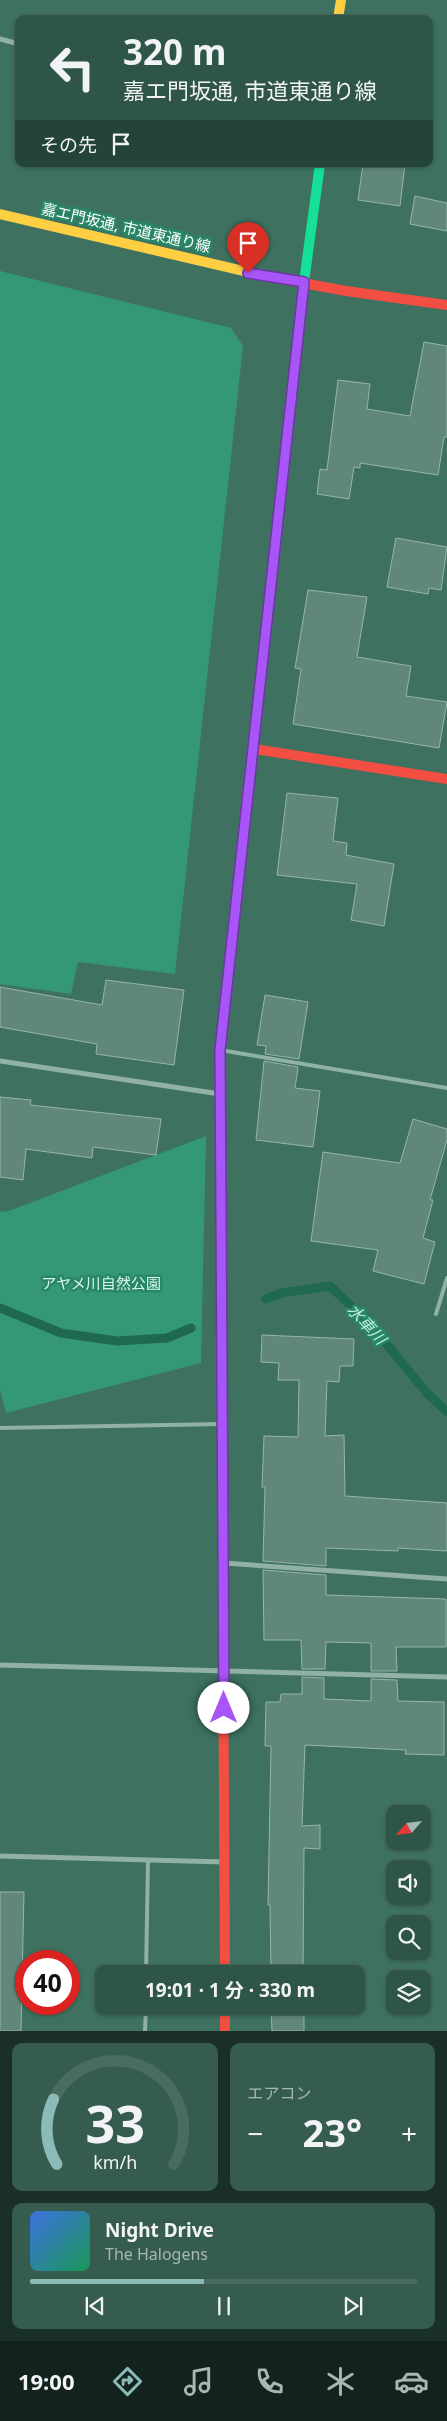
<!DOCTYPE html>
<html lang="ja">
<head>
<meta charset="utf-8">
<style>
  :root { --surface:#2e5548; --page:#365b4f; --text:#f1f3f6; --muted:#a7b7b4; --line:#496b60; --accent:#8bbbb9 }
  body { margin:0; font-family:"Noto Sans","Noto Sans JP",sans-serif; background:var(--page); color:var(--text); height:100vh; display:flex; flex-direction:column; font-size:19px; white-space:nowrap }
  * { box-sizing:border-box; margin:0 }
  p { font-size:16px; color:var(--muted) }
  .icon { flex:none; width:28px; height:28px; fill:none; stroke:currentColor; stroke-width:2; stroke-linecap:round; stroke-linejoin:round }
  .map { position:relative; height:2031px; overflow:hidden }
  .panel { display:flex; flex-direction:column; gap:12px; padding:12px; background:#192f28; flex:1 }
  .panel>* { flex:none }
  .top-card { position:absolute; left:15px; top:15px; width:418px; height:152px; border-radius:10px; box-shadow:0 1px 4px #0004,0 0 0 1px var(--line); background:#2e5548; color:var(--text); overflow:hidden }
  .needle { width:32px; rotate:242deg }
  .buttons { position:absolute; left:386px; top:1805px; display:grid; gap:10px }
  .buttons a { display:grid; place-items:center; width:45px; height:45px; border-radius:10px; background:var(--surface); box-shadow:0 1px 4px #0004,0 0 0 1px var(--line); font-size:25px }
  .speed { position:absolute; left:15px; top:1950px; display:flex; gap:10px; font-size:25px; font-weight:700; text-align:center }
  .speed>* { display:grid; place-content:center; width:65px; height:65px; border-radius:50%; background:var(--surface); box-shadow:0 1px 4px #0004,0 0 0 1px var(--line); line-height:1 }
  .speed .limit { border:8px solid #d22; background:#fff; color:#111 }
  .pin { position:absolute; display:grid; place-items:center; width:42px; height:42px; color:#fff; margin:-51px -21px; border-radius:50% 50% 50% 0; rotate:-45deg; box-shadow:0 0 5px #0007 }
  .pin .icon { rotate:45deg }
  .me { position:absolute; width:55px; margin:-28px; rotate:0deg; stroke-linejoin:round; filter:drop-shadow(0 0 4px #0008) }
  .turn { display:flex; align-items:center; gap:18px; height:105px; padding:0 25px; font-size:22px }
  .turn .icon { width:65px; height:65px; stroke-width:2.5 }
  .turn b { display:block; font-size:35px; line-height:42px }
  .then { display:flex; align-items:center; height:48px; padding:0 25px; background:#0003; gap:10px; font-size:19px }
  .big { font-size:38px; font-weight:700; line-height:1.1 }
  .panel .card { flex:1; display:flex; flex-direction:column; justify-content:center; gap:8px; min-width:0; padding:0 18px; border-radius:10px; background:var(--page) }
  .panel .dial { align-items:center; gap:0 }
  .dial svg { height:130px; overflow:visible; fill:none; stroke:var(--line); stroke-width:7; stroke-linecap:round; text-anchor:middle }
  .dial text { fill:var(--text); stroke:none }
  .song { display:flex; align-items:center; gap:15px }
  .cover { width:60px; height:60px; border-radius:8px; background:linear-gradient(135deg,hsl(220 70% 55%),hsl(150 70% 35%)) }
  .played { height:5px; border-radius:2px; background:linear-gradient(90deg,var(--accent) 45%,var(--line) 45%) }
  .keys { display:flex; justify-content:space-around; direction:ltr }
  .heat { display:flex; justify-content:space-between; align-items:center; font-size:28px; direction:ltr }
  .panel .tiles { flex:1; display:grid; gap:12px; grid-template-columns:1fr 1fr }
  .card:last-child { grid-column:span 2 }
  .trip { position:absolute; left:95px; top:1965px; width:270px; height:50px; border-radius:10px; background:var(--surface); box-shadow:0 1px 4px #0004,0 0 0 1px var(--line); font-weight:700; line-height:50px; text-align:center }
  .tabs { display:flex; height:80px; justify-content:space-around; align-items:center; background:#12221d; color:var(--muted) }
  .tabs .icon { width:35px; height:35px }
  .tabs .on { color:var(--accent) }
  .tabs b { font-size:22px; color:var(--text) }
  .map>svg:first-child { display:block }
  .green { fill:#349875 }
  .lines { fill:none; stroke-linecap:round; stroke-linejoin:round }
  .stream { stroke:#206951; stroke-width:9 }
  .building { fill:#60877a; stroke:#98b5ab }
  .lane { stroke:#91b0a6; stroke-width:4 }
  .street { stroke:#91b0a6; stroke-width:5 }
  .fast { stroke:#16e098; stroke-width:10 }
  .slow { stroke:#ffcf43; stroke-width:10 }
  .jam { stroke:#f24e42; stroke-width:10 }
  .route-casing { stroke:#6d37a1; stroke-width:12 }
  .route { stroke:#a855f7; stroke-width:9 }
  .labels { text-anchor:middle; stroke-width:5; stroke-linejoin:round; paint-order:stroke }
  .street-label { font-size:15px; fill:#fff; stroke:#288767 }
  .park-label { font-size:15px; fill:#d8f6ec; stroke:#288767 }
  .water-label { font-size:16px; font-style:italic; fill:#c0efde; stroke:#288767 }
</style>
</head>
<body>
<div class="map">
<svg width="447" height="2031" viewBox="0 0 447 2031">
  <rect width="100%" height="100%" fill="#3e7160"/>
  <g class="green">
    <path d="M0,271L231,328L243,346L175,974L78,962L71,994L0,984Z"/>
    <path d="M206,1136L201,1363L6,1413L0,1390V1211L6,1212Z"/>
  </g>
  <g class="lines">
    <g class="stream">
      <path d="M266,1299L281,1293L330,1286L371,1325L426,1392L447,1412"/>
      <path d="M0,1308L61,1333L117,1341L167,1338L191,1328"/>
    </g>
  </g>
  <g class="building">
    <path d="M363,164H405L400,206L358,200Z"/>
    <path d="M415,196L447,203V231L410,224Z"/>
    <path d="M424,342L447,346V437H444L438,475L360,463V468L354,467L349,499L317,494L320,469L327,470L338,380L370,384L367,409L410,416Z"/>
    <path d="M396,538L447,547L441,590L429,588L428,594L387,587Z"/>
    <path d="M308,590L367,597L357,657L411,666L406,696L447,702L439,748L293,724L301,669L295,668Z"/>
    <path d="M287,793L338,798L333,841L347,843L346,855L394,864L384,926L351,920L357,884L277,875Z"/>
    <path d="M106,980L184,990L174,1065L96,1054L97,1044L0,1027V987L102,1005Z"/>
    <path d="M265,995L308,1002L299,1059L265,1054L266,1046L257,1045Z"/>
    <path d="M264,1061L298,1067L295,1088L320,1091L313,1147L256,1140Z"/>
    <path d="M0,1097L31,1100L30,1105L161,1119L156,1155L93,1147L92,1158L26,1149L23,1180L0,1177Z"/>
    <path d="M413,1119L447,1129V1140L430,1200H433L423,1238L435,1242L424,1284L373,1271L378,1250L311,1241L323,1152L400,1163Z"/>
    <path d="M262,1335L354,1339L353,1366H340L339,1382L327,1381L325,1436L344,1435L345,1496L447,1503V1551L398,1548V1551L326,1548V1566L263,1561L265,1487H262L264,1436L298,1437L299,1380H278L279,1363L261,1362Z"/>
    <path d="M263,1570L326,1575V1595L446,1599V1647H396L397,1671H371V1643L326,1642L325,1669H302L301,1640H264Z"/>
    <path d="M302,1677L324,1678V1699L371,1701V1679L397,1680L398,1701L444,1702V1755L405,1754L406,1750L305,1745L302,1826L320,1825V1849L304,1848L303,1974H271L270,1905H268L271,1746H265L266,1702H280L281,1694H302Z"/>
    <path d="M0,1892H24L21,2031H0Z"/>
    <path d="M271,2006H304V2031H272Z"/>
  </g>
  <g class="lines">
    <g class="lane">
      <path d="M220,1050L447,1088"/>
      <path d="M436,1314L447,1278"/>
      <path d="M0,1428L221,1424"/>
      <path d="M146,1974L148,1860"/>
      <path d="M145,2031L146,2006"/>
    </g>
    <g class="street">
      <path d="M0,39L19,44"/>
      <path d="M0,1061L220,1094"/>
      <path d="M224,1563L447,1579"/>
      <path d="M0,1665L447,1677"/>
      <path d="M0,1856L224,1862"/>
    </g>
    <path class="fast" d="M283,473L304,282L320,164"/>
    <g class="slow">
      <path d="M338,19L341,0"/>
      <path d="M0,214L265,276"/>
      <path d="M240,863L283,473"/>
      <path d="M221,1231L223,1627"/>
    </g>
    <g class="jam">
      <path d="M265,276L346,291L447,305"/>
      <path d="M254,749L447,779"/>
      <path d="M221,1231L220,1050L240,863"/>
      <path d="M223,1627L225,1974"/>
      <path d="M225,2006V2031"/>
    </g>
  </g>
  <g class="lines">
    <g class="route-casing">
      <path id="route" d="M224,1708L220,1050L304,282L248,273"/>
    </g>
    <use href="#route" class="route"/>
  </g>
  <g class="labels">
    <g class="street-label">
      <text transform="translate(126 228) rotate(13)" y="5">嘉エ門坂通, 市道東通り線</text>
    </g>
    <g class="park-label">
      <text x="101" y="1289">アヤメ川自然公園</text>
    </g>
    <g class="water-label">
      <text transform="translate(367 1324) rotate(47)" y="6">水車川</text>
    </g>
  </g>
</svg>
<div class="buttons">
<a><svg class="needle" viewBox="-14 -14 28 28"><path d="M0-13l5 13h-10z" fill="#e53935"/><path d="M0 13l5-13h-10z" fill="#a7b7b4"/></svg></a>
<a><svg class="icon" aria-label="sound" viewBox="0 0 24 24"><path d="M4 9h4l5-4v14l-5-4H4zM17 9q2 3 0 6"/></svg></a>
<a><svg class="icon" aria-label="search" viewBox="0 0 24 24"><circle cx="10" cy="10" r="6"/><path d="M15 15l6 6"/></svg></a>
<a><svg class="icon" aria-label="layers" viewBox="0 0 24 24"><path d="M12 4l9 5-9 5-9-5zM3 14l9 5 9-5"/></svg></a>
</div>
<div class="speed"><div class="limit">40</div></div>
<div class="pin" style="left:248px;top:273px;background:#d93025"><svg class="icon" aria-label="arrive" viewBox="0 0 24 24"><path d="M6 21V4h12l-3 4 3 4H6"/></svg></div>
<svg class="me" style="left:224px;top:1708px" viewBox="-20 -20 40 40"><circle r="19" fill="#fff"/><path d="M0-13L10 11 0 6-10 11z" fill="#a855f7"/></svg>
<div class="trip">19:01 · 1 分 · 330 m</div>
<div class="top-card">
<div class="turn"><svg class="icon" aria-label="left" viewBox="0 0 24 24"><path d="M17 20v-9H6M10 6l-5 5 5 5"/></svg><div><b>320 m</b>嘉エ門坂通, 市道東通り線</div></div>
<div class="then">その先<svg class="icon" aria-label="arrive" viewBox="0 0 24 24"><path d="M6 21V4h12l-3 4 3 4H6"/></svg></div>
</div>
</div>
<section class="panel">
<div class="tiles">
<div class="card dial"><svg viewBox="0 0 100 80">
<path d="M14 69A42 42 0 1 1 86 69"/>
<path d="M14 69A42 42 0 0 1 12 29" stroke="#8bbbb9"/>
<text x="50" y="56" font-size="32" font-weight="700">33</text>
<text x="50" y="72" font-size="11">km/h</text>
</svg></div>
<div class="card"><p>エアコン</p>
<div class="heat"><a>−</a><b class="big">23°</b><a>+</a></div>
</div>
<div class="card">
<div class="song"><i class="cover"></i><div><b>Night Drive</b><p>The Halogens</p></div></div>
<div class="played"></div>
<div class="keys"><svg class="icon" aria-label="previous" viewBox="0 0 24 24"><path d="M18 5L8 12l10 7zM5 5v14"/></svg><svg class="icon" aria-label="pause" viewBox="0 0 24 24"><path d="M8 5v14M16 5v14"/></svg><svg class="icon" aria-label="next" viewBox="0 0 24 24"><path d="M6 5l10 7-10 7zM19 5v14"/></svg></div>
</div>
</div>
</section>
<nav class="tabs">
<b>19:00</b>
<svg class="icon on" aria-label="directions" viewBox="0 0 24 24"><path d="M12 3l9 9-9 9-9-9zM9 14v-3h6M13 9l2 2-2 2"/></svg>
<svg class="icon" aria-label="music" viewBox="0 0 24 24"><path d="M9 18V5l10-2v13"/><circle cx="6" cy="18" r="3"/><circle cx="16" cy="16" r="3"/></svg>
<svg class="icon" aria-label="phone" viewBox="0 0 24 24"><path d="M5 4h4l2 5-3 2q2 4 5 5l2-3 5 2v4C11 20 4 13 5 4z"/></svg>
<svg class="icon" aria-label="climate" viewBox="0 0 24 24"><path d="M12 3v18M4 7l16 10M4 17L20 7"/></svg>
<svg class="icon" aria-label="car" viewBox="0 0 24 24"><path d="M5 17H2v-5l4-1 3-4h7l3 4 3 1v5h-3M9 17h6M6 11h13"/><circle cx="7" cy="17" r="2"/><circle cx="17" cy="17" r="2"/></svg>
</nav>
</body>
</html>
